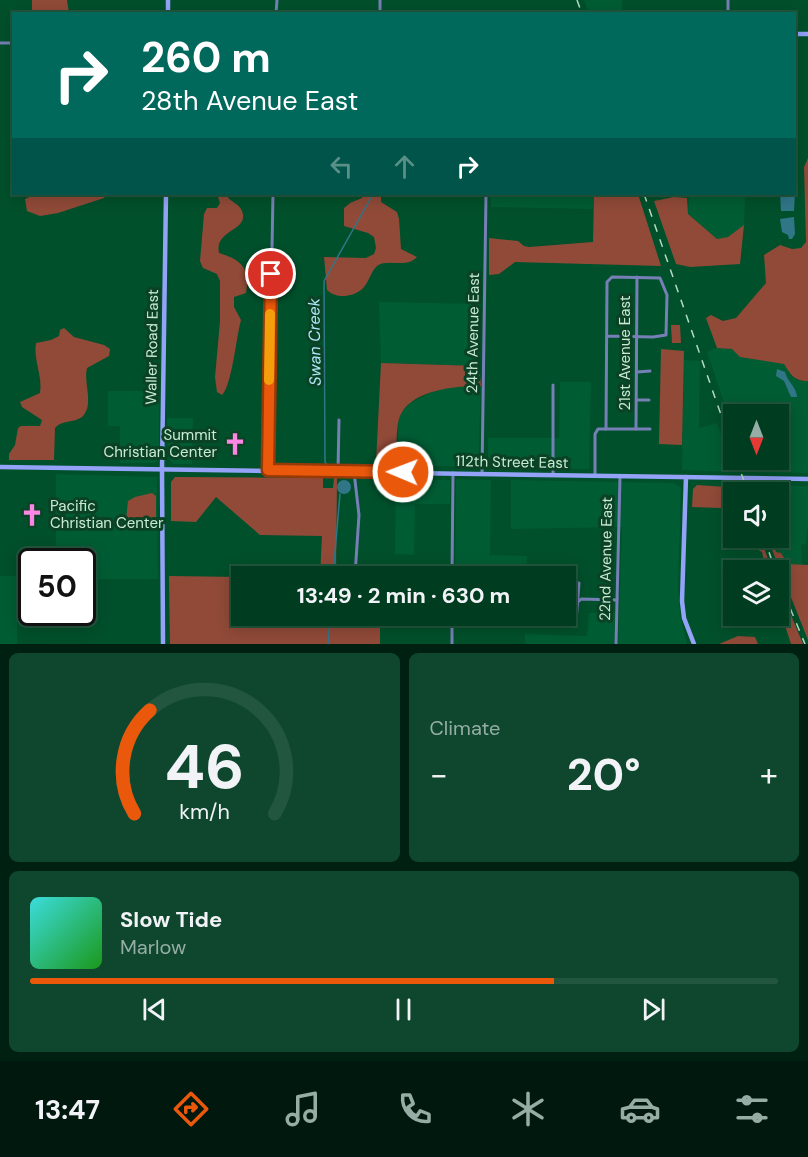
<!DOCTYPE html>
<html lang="en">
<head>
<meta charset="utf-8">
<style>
  :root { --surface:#003c20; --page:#0e472d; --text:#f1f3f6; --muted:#95ada5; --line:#22563e; --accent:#ea580c }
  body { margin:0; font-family:"DM Sans",sans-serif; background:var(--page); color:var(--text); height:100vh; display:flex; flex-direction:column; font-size:22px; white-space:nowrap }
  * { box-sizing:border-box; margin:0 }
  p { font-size:20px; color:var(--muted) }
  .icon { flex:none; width:33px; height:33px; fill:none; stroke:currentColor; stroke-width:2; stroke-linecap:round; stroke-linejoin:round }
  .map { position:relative; height:644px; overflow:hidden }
  .panel { display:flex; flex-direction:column; gap:9px; padding:9px; background:#002112; flex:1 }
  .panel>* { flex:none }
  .banner { position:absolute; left:12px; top:12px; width:784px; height:183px; border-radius:0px; box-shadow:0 3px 15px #0003,0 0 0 2px var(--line); background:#00695c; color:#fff; overflow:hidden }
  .needle { width:39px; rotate:180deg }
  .controls { position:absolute; left:723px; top:404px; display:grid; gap:12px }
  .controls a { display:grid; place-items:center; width:66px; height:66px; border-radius:0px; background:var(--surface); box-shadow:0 3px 15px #0003,0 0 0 2px var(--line); font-size:30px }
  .speed { position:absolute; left:18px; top:548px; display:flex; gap:12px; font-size:30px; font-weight:700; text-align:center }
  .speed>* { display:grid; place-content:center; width:78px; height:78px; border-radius:50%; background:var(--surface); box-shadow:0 3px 15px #0003,0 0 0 2px var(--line); line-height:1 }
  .speed .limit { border:3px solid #111; border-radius:9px; background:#fff; color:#111 }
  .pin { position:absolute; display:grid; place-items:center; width:51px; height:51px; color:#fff; margin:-26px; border:3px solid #fff; border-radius:50%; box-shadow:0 2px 6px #0007 }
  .me { position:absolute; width:66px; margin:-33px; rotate:271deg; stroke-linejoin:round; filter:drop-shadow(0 0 4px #0008) }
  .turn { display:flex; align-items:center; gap:21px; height:126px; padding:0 30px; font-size:27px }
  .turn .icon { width:78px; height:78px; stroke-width:2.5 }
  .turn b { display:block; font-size:42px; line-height:51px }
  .lanes { display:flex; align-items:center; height:57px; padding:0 30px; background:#0003; justify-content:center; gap:30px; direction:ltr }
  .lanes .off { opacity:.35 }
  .big { font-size:45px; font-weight:700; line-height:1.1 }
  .panel .widget { flex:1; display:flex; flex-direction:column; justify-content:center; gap:9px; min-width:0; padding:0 21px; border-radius:9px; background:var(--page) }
  .panel .dial { align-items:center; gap:0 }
  .dial svg { height:156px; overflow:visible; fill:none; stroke:var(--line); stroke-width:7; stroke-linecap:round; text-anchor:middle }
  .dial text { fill:var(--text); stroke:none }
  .song { display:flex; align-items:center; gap:18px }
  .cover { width:72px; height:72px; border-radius:9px; background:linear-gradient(135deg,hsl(180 70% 55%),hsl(120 70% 35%)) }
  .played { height:6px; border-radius:3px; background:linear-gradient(90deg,var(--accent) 70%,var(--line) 70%) }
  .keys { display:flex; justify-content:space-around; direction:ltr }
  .heat { display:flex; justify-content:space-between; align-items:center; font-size:33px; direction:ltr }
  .panel .tiles { flex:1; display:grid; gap:9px; grid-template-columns:1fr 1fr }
  .widget:last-child { grid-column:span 2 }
  .trip { position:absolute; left:231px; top:566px; width:345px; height:60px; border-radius:0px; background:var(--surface); box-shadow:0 3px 15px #0003,0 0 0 2px var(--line); font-weight:700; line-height:60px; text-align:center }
  .menu { display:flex; height:96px; justify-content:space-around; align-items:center; background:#00180d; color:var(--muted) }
  .menu .icon { width:42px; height:42px }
  .menu .current { color:var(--accent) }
  .menu b { font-size:27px; color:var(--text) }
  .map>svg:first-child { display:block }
  .built { fill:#005c33 }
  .green { fill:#914a38 }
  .water { fill:#307687 }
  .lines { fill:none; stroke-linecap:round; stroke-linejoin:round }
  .stream { stroke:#307687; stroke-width:1.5 }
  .street { stroke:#7780b6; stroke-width:3 }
  .secondary { stroke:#94a2f8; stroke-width:4.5 }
  .rail { stroke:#b5dbc3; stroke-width:1.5; stroke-dasharray:8 8; stroke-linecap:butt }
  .route-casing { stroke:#983908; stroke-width:15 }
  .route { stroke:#ea580c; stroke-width:10 }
  .slow { stroke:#f59e0b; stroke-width:10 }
  .labels { text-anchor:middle; stroke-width:6; stroke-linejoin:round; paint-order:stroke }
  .street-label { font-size:15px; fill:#c9ebd4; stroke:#0b4226 }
  .poi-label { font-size:15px; fill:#c9ebd4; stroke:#0b4226; text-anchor:end }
  .water-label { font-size:16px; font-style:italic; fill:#b0e9f8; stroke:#0b4226 }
</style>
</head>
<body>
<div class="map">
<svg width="808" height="644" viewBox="0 0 808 644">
  <rect width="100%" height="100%" fill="#00502b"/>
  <g class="built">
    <path d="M584,0H622V13H589Z"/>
    <path d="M491,194H594L593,209L491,207Z"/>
    <path d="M689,194H745L744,225L728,237L717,239L688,214Z"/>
    <path d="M379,302L480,304L479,366L381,363Z"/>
    <path d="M719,347L732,349L784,364L791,376L798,381H808V473L748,472L744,459H778V414H734L733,429L707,352Z"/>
    <path d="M684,360L700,361L699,428L717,423L734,472L682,470Z"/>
    <path d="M560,382H591L589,469L493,468L488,463V438H559Z"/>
    <path d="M458,386H481L478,467L396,465L399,416L409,404L434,391Z"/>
    <path d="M108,391H159V460L154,463H120V426H108Z"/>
    <path d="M167,418H193L192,464H173L168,458Z"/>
    <path d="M56,474L157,477L158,579H83L82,561H56Z"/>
    <path d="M396,479L450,480V504H415L414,555L395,554Z"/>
    <path d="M456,479L491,480L490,555L527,556L526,576H477L476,574L455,573Z"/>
    <path d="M511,480L674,483L681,488L678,585L680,615L687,644H618L622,527L511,529Z"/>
    <path d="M763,486H808V523L806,544L801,545L802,565L788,564L781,553L777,552L772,537H778V492H759Z"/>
    <rect x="0" y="576" width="17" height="68"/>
    <path d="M589,613H615L614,644H525V634L587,636Z"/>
  </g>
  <g class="green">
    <path d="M32,0H67L69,13H32Z"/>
    <path d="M808,158V381C794,381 791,375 784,364L740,357L732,349L717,348L706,318L711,315L723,321L736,318L766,283L764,255L780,245L792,249L801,248L806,242L804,167Z"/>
    <path d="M36,194H107L104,198L58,213L40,216L27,211L25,199Z"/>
    <path d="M217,194H226C229,202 239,203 242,211C250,231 214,229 219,253C242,260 250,268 246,293L234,297V307L241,320C236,338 232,385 222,395L217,392L215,377L220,321V281L217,274L203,268L200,261L204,214L207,208H217L220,203Z"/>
    <path d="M362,194H381V202L397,212L399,219L401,249L417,257C406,269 388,258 377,266C370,272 369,284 361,290C352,297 336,299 327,290L324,257L366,258L374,254L376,248L374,237L368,233L344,226V208L350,203L362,198Z"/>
    <path d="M594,194H638L661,266L515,262L499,274L489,275V238L518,241L524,246L529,247L593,242Z"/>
    <path d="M674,197L687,198L688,214L717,239L728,237L744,225L740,264L690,267L676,264L654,201Z"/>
    <path d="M671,325H680L681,343H672Z"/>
    <path d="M64,328L74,337L104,345L110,349L109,356L87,368C83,383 95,405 82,417C74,423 61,420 55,428L54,460H9V454L15,445L18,428L21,426H40L42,420L22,407L20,402L40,393C43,376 33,360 36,343L51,340L59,336L60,330Z"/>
    <path d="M661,349L684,351L682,445L659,444Z"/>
    <path d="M381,363L479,366L481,386C457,386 414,389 401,414C395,424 397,453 396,465H380L376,462Z"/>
    <path d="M175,477L323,478V488H333L334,478H337L336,576H320L322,536L260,535L216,497L196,522L171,521V482Z"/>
    <path d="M697,485L741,488L742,492H734V537H760L772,570H766L762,552L755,548L729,545V529L721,508L692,507L693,489Z"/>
    <path d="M152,493L156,496V522L151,527H129L126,520L128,501L135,497Z"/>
    <path d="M767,537H772L776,552L781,553L788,564L808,565V640Z"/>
    <path d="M169,576L241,577L242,615H380V644H170Z"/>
    <path d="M779,586L803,644H791L779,607Z"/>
    <path d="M738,636L755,637L758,644H719Z"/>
  </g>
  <g class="water">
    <path d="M780,194H795L794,211H781Z"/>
    <path d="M794,217L795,234L792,239H789L788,235L782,232L780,219Z"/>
    <path d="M777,369L785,372C787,381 797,388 797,397H791L784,381L776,376Z"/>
    <circle cx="344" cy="487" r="7"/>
  </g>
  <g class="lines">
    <g class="stream">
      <path d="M327,465L325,462L324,281L372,196"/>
      <path d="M333,576L340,494"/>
      <path d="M328,644L330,615"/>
    </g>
    <g class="street">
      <path d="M276,14L277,0"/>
      <path d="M380,14V0"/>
      <path d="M728,14V0"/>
      <path d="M0,43H14"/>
      <path d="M637,372L650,371"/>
      <path d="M637,400H649"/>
      <path d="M606,429L607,282L612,277L660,278L667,295L666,335L653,337L607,336"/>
      <path d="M636,429L637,277"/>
      <path d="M268,470L273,194"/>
      <path d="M338,471L339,420"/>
      <path d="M354,472L359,515L355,575"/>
      <path d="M482,473L486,194"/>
      <path d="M553,474V385"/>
      <path d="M595,475V434L598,429H650"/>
      <path d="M452,576L453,473"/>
      <path d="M579,601L581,599L617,600"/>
      <path d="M539,615L540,619L543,622H576L579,583"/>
      <path d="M452,644V615"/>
      <path d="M616,644L620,476"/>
    </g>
    <g class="secondary">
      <path d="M168,14V0"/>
      <path d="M795,34H808"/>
      <path d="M0,467L808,479"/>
      <path d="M686,477L682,601L684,618L694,644"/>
      <path d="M163,644L162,469L166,194"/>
    </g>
    <g class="rail">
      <path d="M577,0L582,14"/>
      <path d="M644,194L734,452"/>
      <path d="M736,459L748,492"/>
      <path d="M764,537L775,570"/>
      <path d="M778,579L805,644"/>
    </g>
  </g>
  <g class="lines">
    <g class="route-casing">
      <path id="route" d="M271,274L268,470L403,472"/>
    </g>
    <use href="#route" class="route"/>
    <path class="slow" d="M269,380L270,314"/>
  </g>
  <defs>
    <g id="church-bare" transform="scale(1.8)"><path d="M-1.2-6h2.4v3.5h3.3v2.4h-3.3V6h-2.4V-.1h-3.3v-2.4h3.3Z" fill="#fc86e3" stroke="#0b4226" stroke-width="2.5" paint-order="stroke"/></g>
  </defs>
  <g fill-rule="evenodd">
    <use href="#church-bare" x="235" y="444"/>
    <use href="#church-bare" x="32" y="515"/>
  </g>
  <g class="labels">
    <g class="street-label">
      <text transform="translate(473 333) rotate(-89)" y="5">24th Avenue East</text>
      <text transform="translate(152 347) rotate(-89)" y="5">Waller Road East</text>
      <text transform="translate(625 353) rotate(-90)" y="5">21st Avenue East</text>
      <text transform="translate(512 462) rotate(1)" y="5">112th Street East</text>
      <text transform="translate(606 559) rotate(-89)" y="5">22nd Avenue East</text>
    </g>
    <g class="poi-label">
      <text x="217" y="440">Summit<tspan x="217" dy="17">Christian Center</tspan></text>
      <text x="50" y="511" text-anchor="start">Pacific<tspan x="50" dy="17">Christian Center</tspan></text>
    </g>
    <g class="water-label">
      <text transform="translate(314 342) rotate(-91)" y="6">Swan Creek</text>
    </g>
  </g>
</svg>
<div class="controls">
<a><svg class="needle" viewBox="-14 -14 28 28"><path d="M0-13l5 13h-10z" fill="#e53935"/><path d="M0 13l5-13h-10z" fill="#95ada5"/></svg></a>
<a><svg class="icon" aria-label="sound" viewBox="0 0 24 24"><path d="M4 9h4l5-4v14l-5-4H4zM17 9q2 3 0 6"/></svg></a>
<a><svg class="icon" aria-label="layers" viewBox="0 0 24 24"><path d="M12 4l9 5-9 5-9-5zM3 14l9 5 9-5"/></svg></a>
</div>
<div class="speed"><div class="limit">50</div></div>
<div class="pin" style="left:271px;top:274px;background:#d93025"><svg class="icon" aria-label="arrive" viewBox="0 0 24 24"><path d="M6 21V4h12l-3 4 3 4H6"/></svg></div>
<svg class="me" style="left:403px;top:472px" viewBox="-20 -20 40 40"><circle r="17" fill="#ea580c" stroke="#fff" stroke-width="3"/><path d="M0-11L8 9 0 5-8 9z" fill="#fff"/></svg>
<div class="trip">13:49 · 2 min · 630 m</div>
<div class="banner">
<div class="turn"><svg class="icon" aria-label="right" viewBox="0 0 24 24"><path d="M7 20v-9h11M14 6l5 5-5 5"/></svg><div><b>260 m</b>28th Avenue East</div></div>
<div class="lanes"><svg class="icon off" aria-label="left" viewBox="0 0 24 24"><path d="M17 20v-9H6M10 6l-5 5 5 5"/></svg><svg class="icon off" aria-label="ahead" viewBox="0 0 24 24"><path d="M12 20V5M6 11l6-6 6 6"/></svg><svg class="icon" aria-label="right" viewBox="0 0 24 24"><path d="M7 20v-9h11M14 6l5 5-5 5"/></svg></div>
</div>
</div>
<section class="panel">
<div class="tiles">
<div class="widget dial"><svg viewBox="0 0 100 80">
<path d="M14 69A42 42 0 1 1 86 69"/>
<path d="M14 69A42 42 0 0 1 22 16" stroke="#ea580c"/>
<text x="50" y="56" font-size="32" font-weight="700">46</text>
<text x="50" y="72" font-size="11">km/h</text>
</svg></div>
<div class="widget"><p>Climate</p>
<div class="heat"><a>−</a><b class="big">20°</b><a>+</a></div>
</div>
<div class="widget">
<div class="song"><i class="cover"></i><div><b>Slow Tide</b><p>Marlow</p></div></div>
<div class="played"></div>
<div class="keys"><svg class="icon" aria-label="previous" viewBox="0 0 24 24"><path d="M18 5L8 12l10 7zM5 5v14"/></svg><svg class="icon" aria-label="pause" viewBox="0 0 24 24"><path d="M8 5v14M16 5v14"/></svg><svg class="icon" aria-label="next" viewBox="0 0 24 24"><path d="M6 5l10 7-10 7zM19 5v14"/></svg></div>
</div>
</div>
</section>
<nav class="menu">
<b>13:47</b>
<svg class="icon current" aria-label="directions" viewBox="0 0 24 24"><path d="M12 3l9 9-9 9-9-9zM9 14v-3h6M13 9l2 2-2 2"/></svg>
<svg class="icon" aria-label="music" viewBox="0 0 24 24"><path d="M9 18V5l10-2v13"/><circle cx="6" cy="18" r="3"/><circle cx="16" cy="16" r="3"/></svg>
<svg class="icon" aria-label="phone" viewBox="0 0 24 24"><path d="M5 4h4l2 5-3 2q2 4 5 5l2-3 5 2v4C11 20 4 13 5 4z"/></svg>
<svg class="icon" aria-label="climate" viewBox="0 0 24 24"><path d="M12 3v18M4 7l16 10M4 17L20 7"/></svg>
<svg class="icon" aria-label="car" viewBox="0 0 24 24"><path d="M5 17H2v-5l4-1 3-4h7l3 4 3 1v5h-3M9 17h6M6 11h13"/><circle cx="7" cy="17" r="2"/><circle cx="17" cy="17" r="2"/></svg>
<svg class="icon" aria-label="filters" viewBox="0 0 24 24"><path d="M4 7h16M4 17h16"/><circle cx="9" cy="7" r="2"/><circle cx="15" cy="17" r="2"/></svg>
</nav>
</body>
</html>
